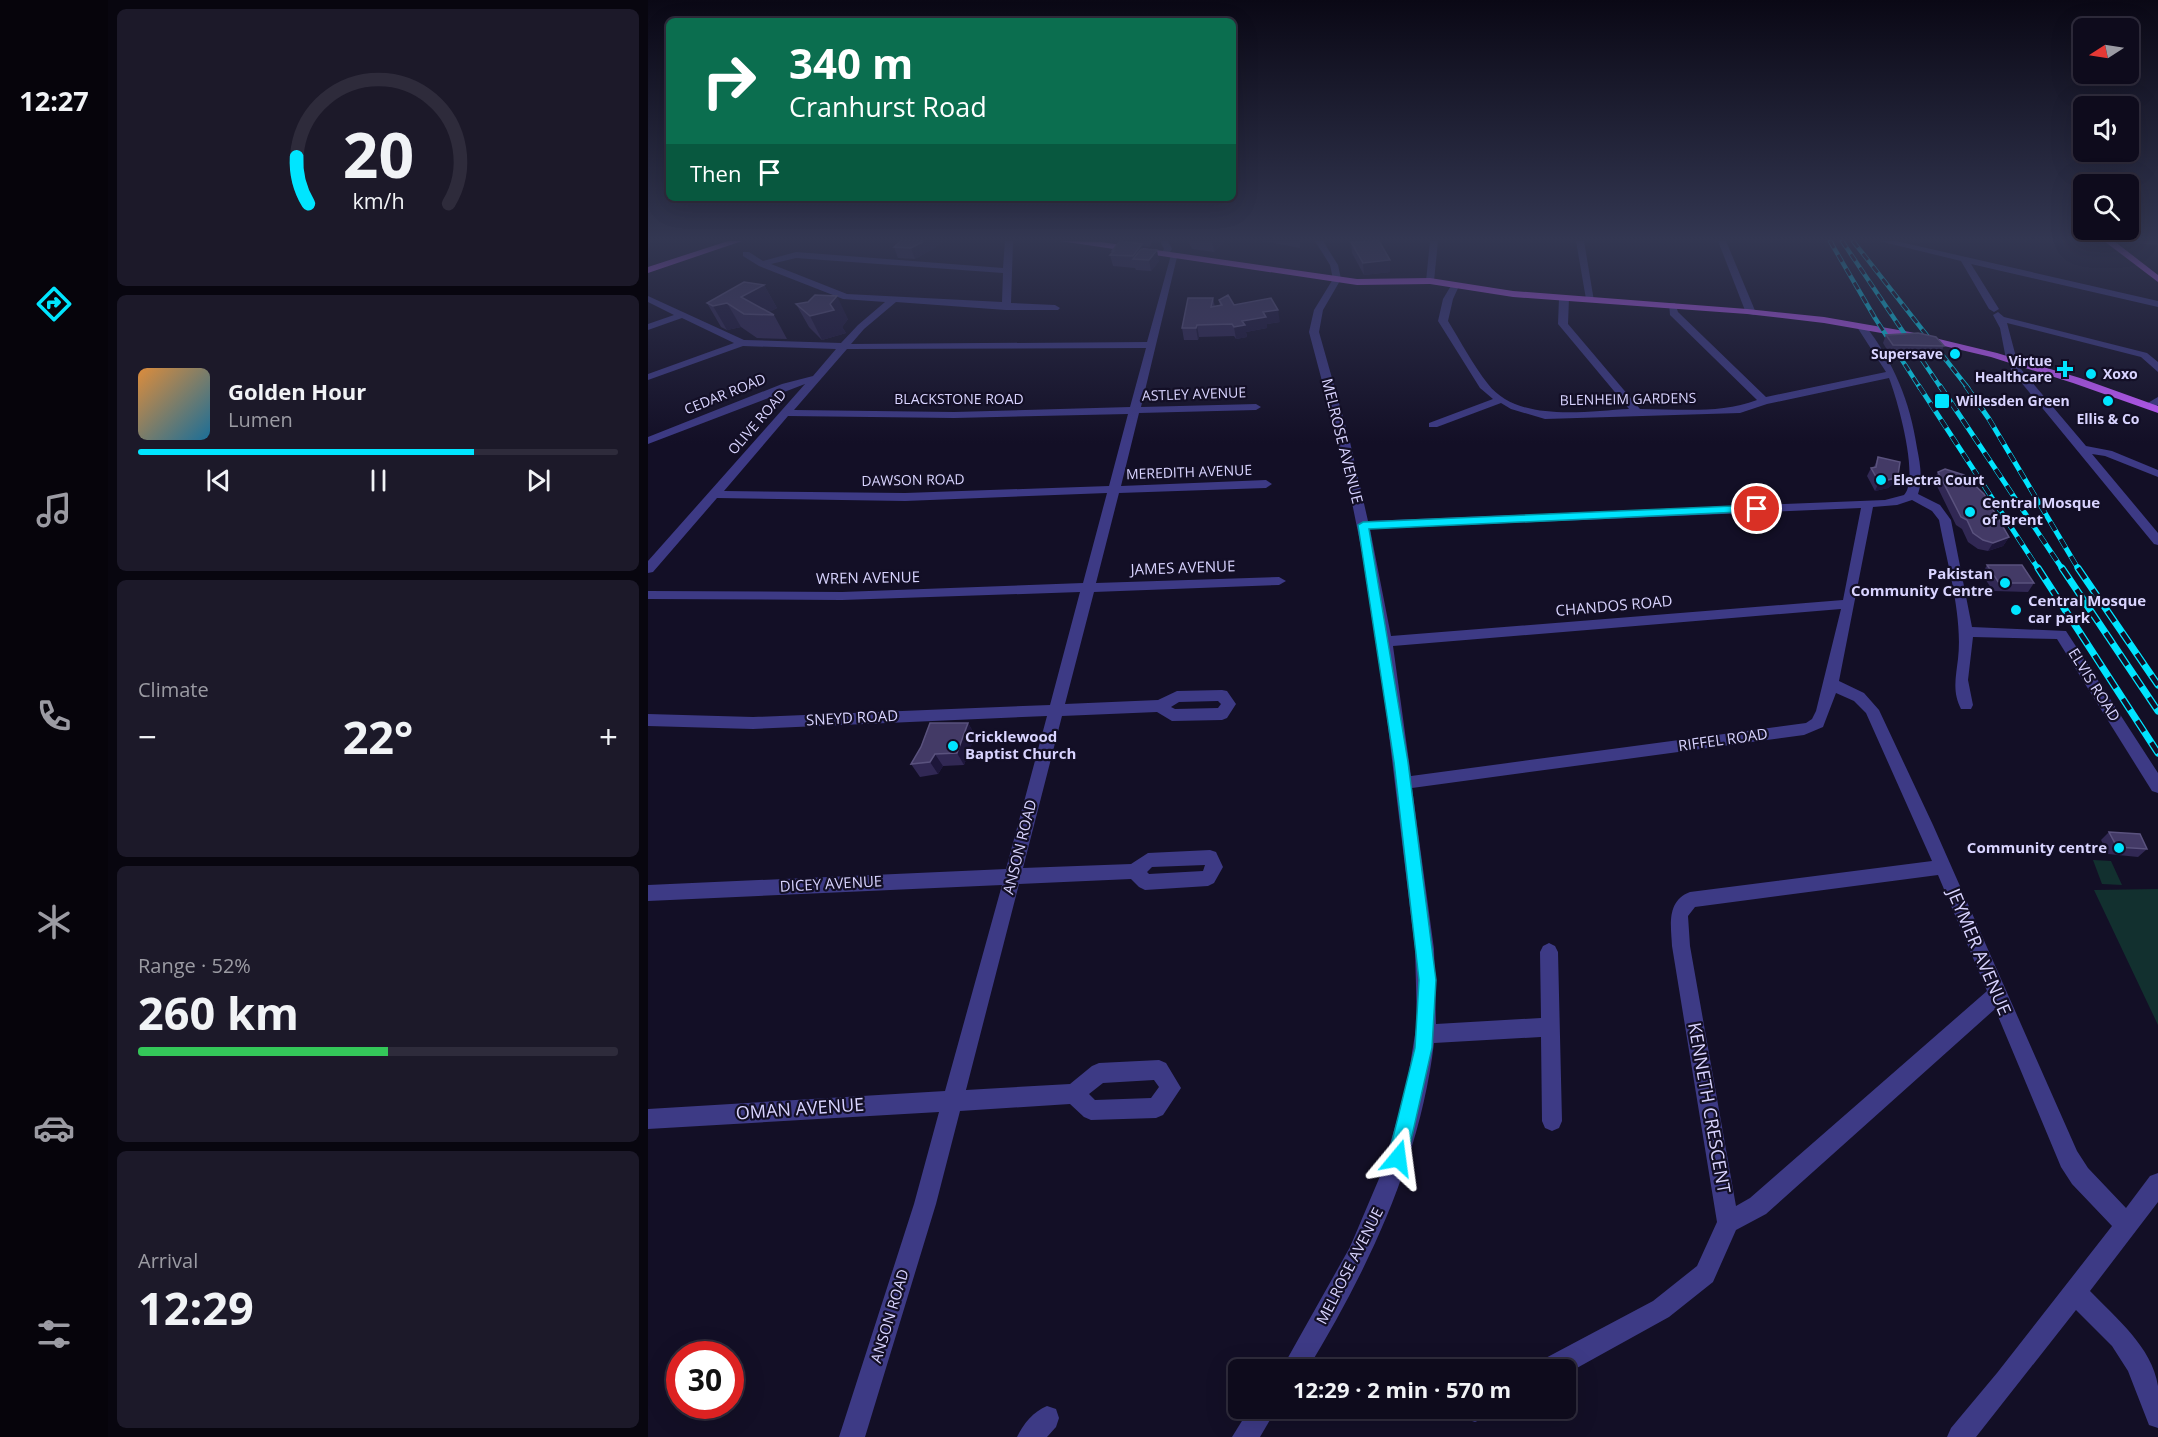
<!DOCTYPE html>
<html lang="en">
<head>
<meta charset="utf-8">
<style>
  :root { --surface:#0e0b1c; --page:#1c1929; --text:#f1f3f6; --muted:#9b9ba3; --line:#2e2b3b; --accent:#00e5ff }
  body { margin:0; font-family:"Open Sans",sans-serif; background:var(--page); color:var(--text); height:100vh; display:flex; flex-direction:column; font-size:22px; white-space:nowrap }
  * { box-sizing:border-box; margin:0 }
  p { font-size:20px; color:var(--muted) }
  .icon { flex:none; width:33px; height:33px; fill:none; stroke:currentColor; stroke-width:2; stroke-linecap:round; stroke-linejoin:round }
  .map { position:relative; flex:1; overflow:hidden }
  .drawer { display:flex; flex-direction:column; gap:9px; padding:9px; background:#08060f; width:540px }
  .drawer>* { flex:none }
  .top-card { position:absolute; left:18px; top:18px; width:570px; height:183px; border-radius:9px; box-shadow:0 6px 24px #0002,0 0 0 2px var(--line); background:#0b6e4f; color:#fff; overflow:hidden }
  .needle { width:39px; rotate:258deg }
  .tools { position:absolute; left:1425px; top:18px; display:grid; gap:12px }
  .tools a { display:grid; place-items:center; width:66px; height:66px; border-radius:9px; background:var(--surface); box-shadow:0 6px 24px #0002,0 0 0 2px var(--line); font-size:30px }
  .speed { position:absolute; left:18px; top:1341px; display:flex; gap:12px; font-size:30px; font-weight:700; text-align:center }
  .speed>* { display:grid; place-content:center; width:78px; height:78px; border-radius:50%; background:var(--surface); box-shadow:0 6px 24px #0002,0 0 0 2px var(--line); line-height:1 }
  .speed .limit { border:9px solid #d22; background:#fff; color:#111 }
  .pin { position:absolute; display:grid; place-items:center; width:51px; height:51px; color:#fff; margin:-26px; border:3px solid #fff; border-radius:50%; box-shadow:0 2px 6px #0007 }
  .me { position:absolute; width:66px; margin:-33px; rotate:16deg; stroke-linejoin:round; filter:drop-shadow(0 0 4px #0008) }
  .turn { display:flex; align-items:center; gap:21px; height:126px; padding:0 24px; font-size:27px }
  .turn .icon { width:78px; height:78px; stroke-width:2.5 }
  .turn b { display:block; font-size:42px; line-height:51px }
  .then { display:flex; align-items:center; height:57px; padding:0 24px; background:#0003; gap:12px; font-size:22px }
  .big { font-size:45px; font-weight:700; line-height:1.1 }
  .drawer .card { flex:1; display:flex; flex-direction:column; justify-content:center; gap:9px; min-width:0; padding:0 21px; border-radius:9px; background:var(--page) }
  .drawer .dial { align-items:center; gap:0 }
  .dial svg { height:156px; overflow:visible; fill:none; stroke:var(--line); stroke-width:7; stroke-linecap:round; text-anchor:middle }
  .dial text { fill:var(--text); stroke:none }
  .song { display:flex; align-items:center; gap:18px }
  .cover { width:72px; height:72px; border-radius:9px; background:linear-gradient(135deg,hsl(30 70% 55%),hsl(200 70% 35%)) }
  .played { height:6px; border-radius:3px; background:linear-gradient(90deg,var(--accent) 70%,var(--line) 70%) }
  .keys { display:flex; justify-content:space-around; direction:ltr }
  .heat { display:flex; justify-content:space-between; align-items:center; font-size:33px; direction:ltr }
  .charge { height:9px; border-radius:4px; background:linear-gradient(90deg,#34c759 52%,var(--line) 0) }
  .trip { position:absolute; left:580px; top:1359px; width:348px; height:60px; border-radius:9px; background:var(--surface); box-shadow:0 6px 24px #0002,0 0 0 2px var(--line); font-weight:700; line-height:60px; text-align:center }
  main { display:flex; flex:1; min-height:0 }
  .tab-bar { display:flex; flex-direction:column; width:108px; justify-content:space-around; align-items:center; background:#06040b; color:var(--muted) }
  .tab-bar .icon { width:42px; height:42px }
  .tab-bar .on { color:var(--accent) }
  .tab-bar b { font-size:27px; color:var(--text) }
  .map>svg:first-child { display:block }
  .green { fill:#12302f }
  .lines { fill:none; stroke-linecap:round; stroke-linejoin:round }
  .minor { fill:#3d3a85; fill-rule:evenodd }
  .major { fill:#c25bff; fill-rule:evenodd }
  .rail-far2-casing { stroke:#00e5ff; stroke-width:4.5 }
  .rail-far1-casing { stroke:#00e5ff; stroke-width:5 }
  .rail-casing { stroke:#00e5ff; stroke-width:7 }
  .rail-far2 { stroke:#130f26; stroke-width:3; stroke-dasharray:8; stroke-linecap:butt }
  .rail-far1 { stroke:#130f26; stroke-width:4; stroke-dasharray:10; stroke-linecap:butt }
  .rail { stroke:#130f26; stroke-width:4.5; stroke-dasharray:13; stroke-linecap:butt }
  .wall { fill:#312854 }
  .shaded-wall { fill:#1d163a }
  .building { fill:#433a66; stroke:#5a527e; stroke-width:1.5 }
  .route { fill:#00e5ff; stroke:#0095a6; stroke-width:1.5 }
  .poi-dot { fill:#00e5ff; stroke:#130f26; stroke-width:2 }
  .labels { text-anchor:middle; stroke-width:4.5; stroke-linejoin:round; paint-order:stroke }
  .far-poi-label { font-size:14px; font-weight:bold; fill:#d9d4ff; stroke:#130f26; text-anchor:start }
  .far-street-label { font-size:14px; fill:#d9d4ff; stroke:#130f26 }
  .street-label { font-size:15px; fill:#d9d4ff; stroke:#130f26 }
  .poi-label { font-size:15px; font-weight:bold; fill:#d9d4ff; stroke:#130f26; text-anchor:start }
  .near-street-label { font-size:18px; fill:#d9d4ff; stroke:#130f26 }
</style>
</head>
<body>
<main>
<nav class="tab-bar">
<b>12:27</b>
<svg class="icon on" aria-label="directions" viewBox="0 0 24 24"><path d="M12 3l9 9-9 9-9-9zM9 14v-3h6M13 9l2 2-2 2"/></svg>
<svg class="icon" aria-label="music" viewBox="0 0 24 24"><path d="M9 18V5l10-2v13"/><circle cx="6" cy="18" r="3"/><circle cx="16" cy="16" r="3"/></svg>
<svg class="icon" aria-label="phone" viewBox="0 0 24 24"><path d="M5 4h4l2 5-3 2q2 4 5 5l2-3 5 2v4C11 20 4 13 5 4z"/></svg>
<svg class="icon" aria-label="climate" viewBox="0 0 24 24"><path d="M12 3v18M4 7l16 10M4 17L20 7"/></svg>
<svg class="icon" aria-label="car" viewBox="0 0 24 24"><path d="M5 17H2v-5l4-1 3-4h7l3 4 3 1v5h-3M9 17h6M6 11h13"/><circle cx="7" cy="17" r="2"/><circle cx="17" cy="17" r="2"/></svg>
<svg class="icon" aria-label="filters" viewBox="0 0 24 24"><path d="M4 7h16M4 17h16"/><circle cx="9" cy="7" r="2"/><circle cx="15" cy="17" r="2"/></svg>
</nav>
<section class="drawer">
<div class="card dial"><svg viewBox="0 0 100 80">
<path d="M14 69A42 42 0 1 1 86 69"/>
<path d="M14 69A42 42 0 0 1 8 45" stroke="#00e5ff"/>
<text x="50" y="56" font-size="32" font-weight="700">20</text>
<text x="50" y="72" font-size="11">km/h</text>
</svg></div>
<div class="card">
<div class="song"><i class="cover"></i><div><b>Golden Hour</b><p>Lumen</p></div></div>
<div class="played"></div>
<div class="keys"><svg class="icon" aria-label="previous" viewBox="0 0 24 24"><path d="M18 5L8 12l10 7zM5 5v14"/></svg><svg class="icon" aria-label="pause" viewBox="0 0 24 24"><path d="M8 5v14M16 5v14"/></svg><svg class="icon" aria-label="next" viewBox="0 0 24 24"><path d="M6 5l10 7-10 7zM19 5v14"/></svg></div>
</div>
<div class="card"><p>Climate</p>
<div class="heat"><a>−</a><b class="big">22°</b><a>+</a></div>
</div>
<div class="card"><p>Range · 52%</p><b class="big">260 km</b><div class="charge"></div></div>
<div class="card"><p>Arrival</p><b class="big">12:29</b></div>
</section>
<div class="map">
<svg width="1510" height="1437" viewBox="0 0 1510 1437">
  <rect width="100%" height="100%" fill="#130f26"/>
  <g class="green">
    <path d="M1445,860L1463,861L1474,885L1454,884Z"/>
    <path d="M1510,889V1025L1446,890Z"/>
  </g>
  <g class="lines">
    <g class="minor">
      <path d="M357,241H365L363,303L407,305L412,308L410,310H358L248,302L216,329L203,344L499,342L523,255L530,253L493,407L608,404L613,407L608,410L491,413L473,486L618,480L624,484L618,488L471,493L448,583L631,577L638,581L631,585L446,592L417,704L510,700L529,691L574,690L579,691L588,704L579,718L574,720L524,721L509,712L414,716L375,868L483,864L500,853L562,850L568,852L575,867L566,883L560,886L497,890L491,887L483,879L371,884L318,1090L422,1084L444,1066L451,1063L511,1060L518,1063L533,1088L515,1115L508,1118L443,1120L436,1117L422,1104L312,1111L288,1204L217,1437H191L266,1204L291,1112L0,1129V1109L297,1091L354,885L0,901V885L358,869L399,716L105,729L0,726V714L105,717L402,705L432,592L194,600L0,599V591L194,592L435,583L459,493L257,501L69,498L5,572L0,573V561L157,384L0,444V437L134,384L165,376L188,349L95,346L0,380V374L86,343L34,318L0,330V324L26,315L0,302V296L96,340L193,343L210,325L237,302L195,299L111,266L95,256V252H101L115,261L148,252L355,268ZM148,258L355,273L354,302L199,294L123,264ZM498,348L482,407L306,412L146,410L199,349ZM480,414L461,486L257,493L76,491L140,416L306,418ZM570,701L573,704L570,708L527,709L523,707L531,702ZM557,865L555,871L501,874L499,872L504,867ZM506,1080L511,1087L503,1098L447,1100L441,1094L455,1083Z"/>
      <path d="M512,241H520L524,249L520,255L513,253L516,249Z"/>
      <path d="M667,241H675L690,265L693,279L675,310L671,332L702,442L720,521L1237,500L1256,495C1272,479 1249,398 1241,378L1119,404L1092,413L897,419L863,409L853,403L789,427H781V423L845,399L832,388L790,321L795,299L804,284L811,286L805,299L800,321C813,342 825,365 840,384C870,423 938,411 981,409L910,324L911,298L916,295L921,298L920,324L992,409C1031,409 1072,414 1109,400L1022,315L1021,303H1027L1030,312L1118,397L1238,372L1209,327L1211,325H1217C1246,363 1262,401 1269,448C1272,463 1275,479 1270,494L1292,505L1303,520L1324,627L1418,631L1510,773V793L1504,791L1409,639L1325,637L1320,680L1325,705L1323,709H1313C1304,692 1308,676 1310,659C1315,616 1299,563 1291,520L1284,511L1264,500L1249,505L1225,507L1191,681L1216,693L1231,710L1285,825L1429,1151L1440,1168L1478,1208L1502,1176L1510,1173V1202L1442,1291C1468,1318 1504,1347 1510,1386C1510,1399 1510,1415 1510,1428L1501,1425L1480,1371L1464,1346L1428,1310L1328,1437H1299L1303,1428L1349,1373L1464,1226L1424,1184L1413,1167L1347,1009L1118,1214L1088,1230L1065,1282L1021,1317L918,1374V1370H889L892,1361L1005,1301L1049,1266L1069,1222L1024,946C1023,926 1018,901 1042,892L1284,861L1218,713L1206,701L1188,693L1175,727L1156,735L764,788L786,949L788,1024L893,1018L892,952L895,946L901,943L907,946L910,952L914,1121L911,1128L904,1131L897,1128L894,1121L893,1037L786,1043C772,1160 720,1270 659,1370H633L702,1247L733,1174L758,1090L769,1022L767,949L730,644L716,562L697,468L661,332L666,310L685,279L682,265ZM1213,508L1195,600L743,636L722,529ZM1193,609L1168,711L1164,719L1158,723L763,776L745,646ZM1290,875L1339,991L1102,1198L1088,1206L1042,946L1040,916L1047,907Z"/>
      <path d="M782,241H790L786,281L782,284L778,281Z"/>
      <path d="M928,241H936L946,301L938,299Z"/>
      <path d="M1070,241H1078L1108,313L1106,315L1098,313Z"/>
      <path d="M1231,241H1248L1510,301V307L1323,264L1351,309L1346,312L1341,309L1313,261Z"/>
      <path d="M1350,312L1356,317L1499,353L1510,362V372L1493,357L1359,323L1368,357L1372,360V368L1438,446L1464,451L1510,470V477L1457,456L1444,454L1510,533V545L1506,544L1363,370L1362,362L1358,359L1352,328L1345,315Z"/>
      <path d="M1510,397V405L1506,408H1498V404Z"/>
      <path d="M399,1406L408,1409L411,1418L408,1427L399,1437H369C375,1424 386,1411 399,1406Z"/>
      <path d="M602,1408H629L612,1437H584Z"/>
      <path d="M815,1408H842L839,1417L827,1422L818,1419Z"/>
    </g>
    <g class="major">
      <path d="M80,241H94L0,273V267Z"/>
      <path d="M412,241L453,242L709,279L782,278L865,291L1099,309L1176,317L1262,332L1349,353L1432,378L1510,406V413L1425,383L1343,357L1262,338L1176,323L1099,314L865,297L782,284L709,285Z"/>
      <path d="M1456,241H1466L1510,275V282Z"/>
    </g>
    <g class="rail-far2-casing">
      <g id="rail-far2">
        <path d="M1182,241L1227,318L1272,388"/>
        <path d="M1194,241L1293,388"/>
        <path d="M1205,241L1320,388"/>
      </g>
    </g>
    <g class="rail-far1-casing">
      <g id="rail-far1">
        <path d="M1271,386L1391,570"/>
        <path d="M1292,386L1415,570"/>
        <path d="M1318,386L1341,419L1431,570"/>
      </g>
    </g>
    <g class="rail-casing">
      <g id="rail">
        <path d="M1390,568L1510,753"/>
        <path d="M1414,568L1510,711"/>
        <path d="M1430,568L1510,685"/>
      </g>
    </g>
    <use href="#rail-far2" class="rail-far2"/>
    <use href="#rail-far1" class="rail-far1"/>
    <use href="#rail" class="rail"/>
  </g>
  <g class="wall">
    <path d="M481,241H504L502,247L494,246L495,249L511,261L503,271L488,270L487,268L465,266L462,255L464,253V251L482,243Z"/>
    <path d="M540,241H577L566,252L544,249Z"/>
    <path d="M615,241H652V248Z"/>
    <path d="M1486,241H1510V245L1486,243Z"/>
    <path d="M703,242L742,260V272L716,275L704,253Z"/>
    <path d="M246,247H288L267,259L250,258Z"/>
    <path d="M116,285L129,308L121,312L126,315L139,339L109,338L93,327L79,330L73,327L59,303Z"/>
    <path d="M565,298L567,307L572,306L571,300L632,322L619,324V328L598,332L599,337L588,339L586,336L551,337L550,340H536L534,328Z"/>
    <path d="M148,304L200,319L194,327L198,333L174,340L161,327Z"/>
    <path d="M1238,335L1296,346L1292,354L1241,353L1235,343Z"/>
    <path d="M1230,457L1245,484L1240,488L1227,491L1219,476L1223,468L1226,467Z"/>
    <path d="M1290,472L1361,537L1355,546L1340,551L1330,549L1320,542L1314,529L1308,525L1286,480Z"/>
    <path d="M1339,565L1386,583L1380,592L1345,591L1334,574Z"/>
    <path d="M320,723L327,735L316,765L295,766L290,774L272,777L263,764Z"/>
    <path d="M1461,832L1499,849L1490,857L1460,854L1453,840Z"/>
  </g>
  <g class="shaded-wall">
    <path d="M276,241H296L288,247L267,259L263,248Z"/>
    <path d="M564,241H577L566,252Z"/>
    <path d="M494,244L497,256L485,259V256Z"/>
    <path d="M509,250L511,261L503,271L501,260Z"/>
    <path d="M742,260V272L716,275L715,263Z"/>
    <path d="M116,285L129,308L116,315L93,297Z"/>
    <path d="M189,296L200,319L194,327L198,333L174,340L162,316L182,304Z"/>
    <path d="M79,303L93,327L79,330L65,306Z"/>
    <path d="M630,310L632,322L619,324V328L598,332L599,337L588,339L586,327L594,321L615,312Z"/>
    <path d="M549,325L551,337L550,340L548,328Z"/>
    <path d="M1250,475L1245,484L1240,488L1227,491L1231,482Z"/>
    <path d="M1361,537L1355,546L1340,551L1345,543Z"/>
    <path d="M320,723L327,735L316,765L309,753Z"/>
    <path d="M287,754L295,766L290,774L282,762Z"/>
  </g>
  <g class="building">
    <path d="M253,241H276L263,248L246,247Z"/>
    <path d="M472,241H473L494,244L485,256L462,255L466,251H464Z"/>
    <path d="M731,241L742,260L715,263L703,242Z"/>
    <path d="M493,249L509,250L501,260L485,259Z"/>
    <path d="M96,282L116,285L93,297L126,315L96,314L79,303L65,306L59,303Z"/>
    <path d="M167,295L189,296L182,304L186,310L162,316L148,304L160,302Z"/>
    <path d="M580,295L586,305L623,298L630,310L615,312L618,317L594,321L597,325L586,327L584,324L549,325L548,328H534L540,298H565L563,307L574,305L571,300Z"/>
    <path d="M1270,333L1288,337L1296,346L1245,345L1238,335Z"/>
    <path d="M1230,457L1252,462L1250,475L1244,479L1231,482L1223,468L1228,467Z"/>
    <path d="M1297,469L1316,475L1336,494L1361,537L1345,543L1335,540L1325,533L1319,520L1313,517L1290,472Z"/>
    <path d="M1339,565H1374L1386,583H1351Z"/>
    <path d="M282,723H320L309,753L287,754L282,762L263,764L273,747Z"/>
    <path d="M1461,832L1492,834L1499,849L1469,847Z"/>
  </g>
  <linearGradient id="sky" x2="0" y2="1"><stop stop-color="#0a0815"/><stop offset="0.54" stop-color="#333752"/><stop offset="1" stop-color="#333752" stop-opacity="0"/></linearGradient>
  <rect width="1510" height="443" fill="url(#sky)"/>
  <path class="route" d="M1109,505L1113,506V511L721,529L760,762L788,980L784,1048L759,1158L757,1165L750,1167L743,1165L740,1158L767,1048L771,980L746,762L710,525L715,522Z"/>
  <g class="poi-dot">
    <circle cx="1307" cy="354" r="6"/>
    <path d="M1414 360h6v6h6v6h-6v6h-6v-6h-6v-6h6z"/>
    <circle cx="1443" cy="374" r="6"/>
    <rect x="1286" y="393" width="16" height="16" rx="3"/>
    <circle cx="1460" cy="401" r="6"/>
    <circle cx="1233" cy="480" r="6"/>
    <circle cx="1322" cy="512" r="6"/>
    <circle cx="1357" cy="583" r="6"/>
    <circle cx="1368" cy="610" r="6"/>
    <circle cx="305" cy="746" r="6"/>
    <circle cx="1471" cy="848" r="6"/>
  </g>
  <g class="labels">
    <g class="far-poi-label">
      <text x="1295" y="359" text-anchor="end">Supersave</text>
      <text x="1404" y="366" text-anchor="end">Virtue<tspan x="1404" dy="16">Healthcare</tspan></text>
      <text x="1455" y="379">Xoxo</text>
      <text x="1308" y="406">Willesden Green</text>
      <text x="1460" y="424" text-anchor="middle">Ellis &amp; Co</text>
      <text x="1245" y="485">Electra Court</text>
    </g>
    <g class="far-street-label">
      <text transform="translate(77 394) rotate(-22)" y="5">CEDAR ROAD</text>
      <text transform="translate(546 394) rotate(-2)" y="5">ASTLEY AVENUE</text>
      <text x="311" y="404">BLACKSTONE ROAD</text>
      <text transform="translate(980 399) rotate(-1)" y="5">BLENHEIM GARDENS</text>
      <text transform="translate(109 422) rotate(-49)" y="5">OLIVE ROAD</text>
      <text transform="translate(541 472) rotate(-2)" y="5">MEREDITH AVENUE</text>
      <text transform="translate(265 480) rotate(-1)" y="5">DAWSON ROAD</text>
    </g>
    <g class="street-label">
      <text transform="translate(694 441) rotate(76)" y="5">MELROSE AVENUE</text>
      <text transform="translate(535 568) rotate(-2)" y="5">JAMES AVENUE</text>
      <text transform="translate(220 578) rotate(-1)" y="5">WREN AVENUE</text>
      <text transform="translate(966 606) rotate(-5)" y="5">CHANDOS ROAD</text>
      <text transform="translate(1446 685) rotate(58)" y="5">ELVIS ROAD</text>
      <text transform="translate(204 718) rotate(-3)" y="5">SNEYD ROAD</text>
      <text transform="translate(1075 740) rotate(-8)" y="5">RIFFEL ROAD</text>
      <text transform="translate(372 847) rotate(-76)" y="5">ANSON ROAD</text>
      <text transform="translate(183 884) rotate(-3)" y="5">DICEY AVENUE</text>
      <text transform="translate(702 1266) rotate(-63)" y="5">MELROSE AVENUE</text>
      <text transform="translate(242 1316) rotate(-73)" y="5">ANSON ROAD</text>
    </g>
    <g class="poi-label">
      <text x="1334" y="508">Central Mosque<tspan x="1334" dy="17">of Brent</tspan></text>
      <text x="1345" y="579" text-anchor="end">Pakistan<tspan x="1345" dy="17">Community Centre</tspan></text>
      <text x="1380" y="606">Central Mosque<tspan x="1380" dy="17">car park</tspan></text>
      <text x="317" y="742">Cricklewood<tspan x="317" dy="17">Baptist Church</tspan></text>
      <text x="1459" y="853" text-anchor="end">Community centre</text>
    </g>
    <g class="near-street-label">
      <text transform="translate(1331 952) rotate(67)" y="6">JEYMER AVENUE</text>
      <text transform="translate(1061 1108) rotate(80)" y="6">KENNETH CRESCENT</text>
      <text transform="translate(152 1109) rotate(-4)" y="6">OMAN AVENUE</text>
    </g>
  </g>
</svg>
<div class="tools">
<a><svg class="needle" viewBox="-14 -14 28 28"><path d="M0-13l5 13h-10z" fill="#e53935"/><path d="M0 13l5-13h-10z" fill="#9b9ba3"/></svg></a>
<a><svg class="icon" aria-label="sound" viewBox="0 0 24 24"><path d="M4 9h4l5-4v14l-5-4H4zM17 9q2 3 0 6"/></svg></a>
<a><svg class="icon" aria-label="search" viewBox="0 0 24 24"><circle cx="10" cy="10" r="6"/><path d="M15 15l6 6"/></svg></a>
</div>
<div class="speed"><div class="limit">30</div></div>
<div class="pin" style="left:1109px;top:509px;background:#d93025"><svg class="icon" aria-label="arrive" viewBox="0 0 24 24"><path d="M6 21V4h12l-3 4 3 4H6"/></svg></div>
<svg class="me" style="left:750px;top:1158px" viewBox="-20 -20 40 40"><path d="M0-17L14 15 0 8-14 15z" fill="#00e5ff" stroke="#fff" stroke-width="4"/></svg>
<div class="trip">12:29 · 2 min · 570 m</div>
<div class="top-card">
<div class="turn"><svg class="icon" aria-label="right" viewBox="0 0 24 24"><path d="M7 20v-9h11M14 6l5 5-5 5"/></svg><div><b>340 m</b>Cranhurst Road</div></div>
<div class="then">Then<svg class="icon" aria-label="arrive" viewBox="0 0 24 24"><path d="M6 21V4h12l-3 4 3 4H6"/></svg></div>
</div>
</div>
</main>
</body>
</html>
